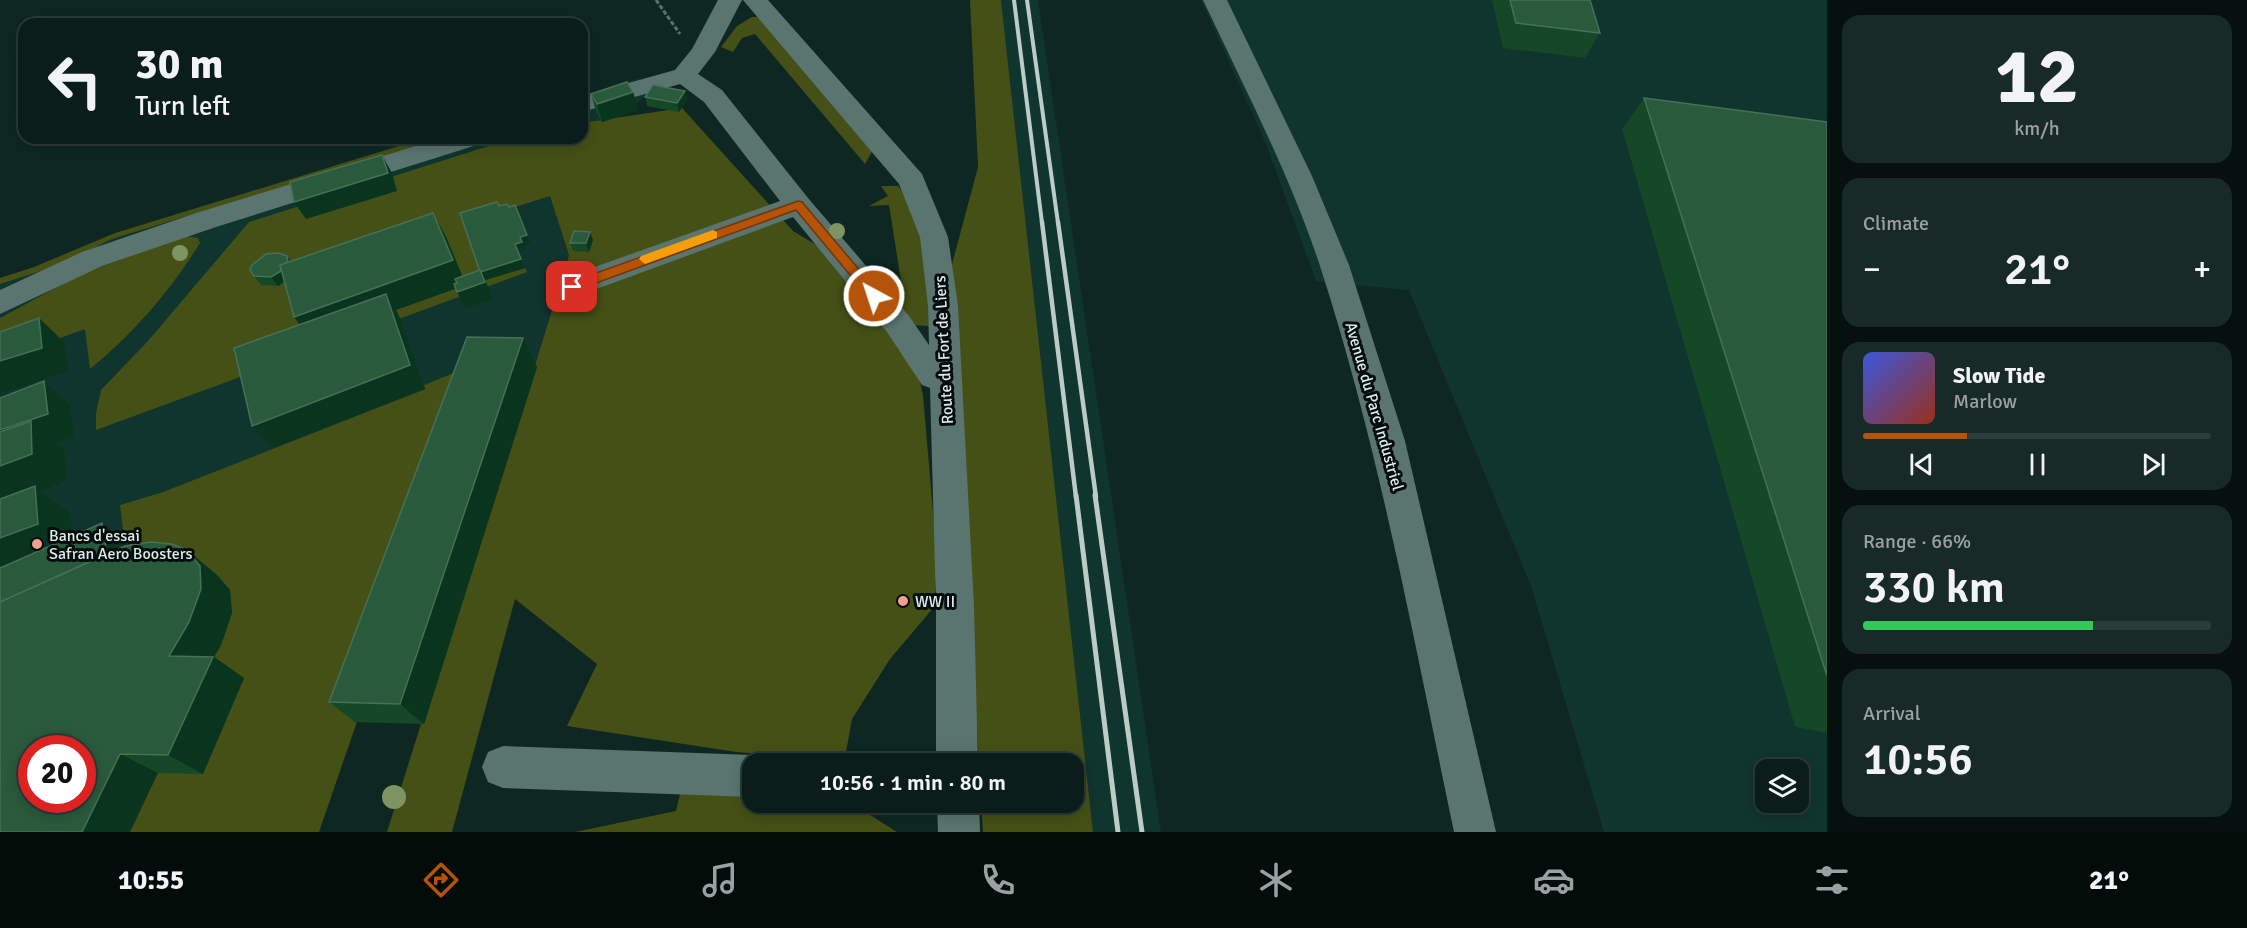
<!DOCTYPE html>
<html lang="en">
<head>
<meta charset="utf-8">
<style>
  :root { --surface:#0a1d1a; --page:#182a27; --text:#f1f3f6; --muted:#99a2a2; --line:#2a3b39; --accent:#b45309 }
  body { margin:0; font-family:Signika,sans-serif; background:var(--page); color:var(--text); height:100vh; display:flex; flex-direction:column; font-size:22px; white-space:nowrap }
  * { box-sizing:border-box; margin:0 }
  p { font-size:20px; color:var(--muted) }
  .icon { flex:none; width:33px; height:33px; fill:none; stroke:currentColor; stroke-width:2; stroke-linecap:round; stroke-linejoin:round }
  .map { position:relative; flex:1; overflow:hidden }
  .sheet { display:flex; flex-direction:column; gap:15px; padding:15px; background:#06100e; width:420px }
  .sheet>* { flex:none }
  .guide { position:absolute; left:18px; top:18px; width:570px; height:126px; border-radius:18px; box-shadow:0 3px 15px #0003,0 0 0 2px var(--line); background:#0a1d1a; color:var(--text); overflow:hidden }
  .controls { position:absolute; left:1755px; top:759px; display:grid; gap:12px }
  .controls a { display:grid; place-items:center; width:54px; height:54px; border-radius:12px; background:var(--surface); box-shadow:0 3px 15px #0003,0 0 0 2px var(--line); font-size:30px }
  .speed { position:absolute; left:18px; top:735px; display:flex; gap:12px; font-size:30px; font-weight:700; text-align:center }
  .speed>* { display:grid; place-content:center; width:78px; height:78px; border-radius:50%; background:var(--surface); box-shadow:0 3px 15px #0003,0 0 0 2px var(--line); line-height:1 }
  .speed .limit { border:9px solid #d22; background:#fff; color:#111 }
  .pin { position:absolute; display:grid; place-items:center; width:51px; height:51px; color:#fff; margin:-26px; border-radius:12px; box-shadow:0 3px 9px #0006 }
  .me { position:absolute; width:66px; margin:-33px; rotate:320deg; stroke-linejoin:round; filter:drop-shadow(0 0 4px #0008) }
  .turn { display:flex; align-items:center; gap:21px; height:126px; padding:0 18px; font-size:27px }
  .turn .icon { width:78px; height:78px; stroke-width:2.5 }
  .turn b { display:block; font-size:42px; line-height:51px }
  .big { font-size:45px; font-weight:600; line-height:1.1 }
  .sheet .tile { flex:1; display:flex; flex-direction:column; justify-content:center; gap:9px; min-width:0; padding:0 21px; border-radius:18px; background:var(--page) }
  .sheet .dial { align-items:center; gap:0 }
  .dial b { font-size:78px; line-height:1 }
  .song { display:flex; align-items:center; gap:18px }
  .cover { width:72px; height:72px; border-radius:9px; background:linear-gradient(135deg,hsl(230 70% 55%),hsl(10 70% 35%)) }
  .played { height:6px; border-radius:3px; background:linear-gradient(90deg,var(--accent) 30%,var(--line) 30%) }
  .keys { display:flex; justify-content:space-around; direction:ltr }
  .heat { display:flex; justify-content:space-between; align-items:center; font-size:33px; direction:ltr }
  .charge { height:9px; border-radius:4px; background:linear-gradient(90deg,#34c759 66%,var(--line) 0) }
  .trip { position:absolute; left:742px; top:753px; width:342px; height:60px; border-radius:18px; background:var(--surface); box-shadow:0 3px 15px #0003,0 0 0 2px var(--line); font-weight:600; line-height:60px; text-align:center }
  .dock { display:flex; height:96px; justify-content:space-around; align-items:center; background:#040c0a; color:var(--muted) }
  .dock .icon { width:42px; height:42px }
  .dock .current { color:var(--accent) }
  .dock b { font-size:27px; color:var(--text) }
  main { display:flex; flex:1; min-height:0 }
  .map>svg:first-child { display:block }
  .built { fill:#10342e; fill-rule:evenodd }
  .green { fill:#455016 }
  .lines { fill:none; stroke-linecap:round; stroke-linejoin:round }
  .path { stroke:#5c716d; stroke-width:3; stroke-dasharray:4.5 2; stroke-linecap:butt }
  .minor { fill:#5a756f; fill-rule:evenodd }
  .rail-far2 { stroke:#bbccc7; stroke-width:4 }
  .rail-far1 { stroke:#bbccc7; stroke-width:4.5 }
  .rail { stroke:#bbccc7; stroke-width:5 }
  .tree { fill:#7e9563 }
  .wall { fill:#144827 }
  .shaded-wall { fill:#09341d }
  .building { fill:#2a5a3c; stroke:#467057; stroke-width:1.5; fill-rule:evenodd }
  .route { fill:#b45309; stroke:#753606; stroke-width:1.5 }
  .slow { fill:#f59e0b }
  .poi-dot { fill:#f59d8f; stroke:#040d0b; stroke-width:2 }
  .labels { text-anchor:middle; stroke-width:6; stroke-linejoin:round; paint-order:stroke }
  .street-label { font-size:16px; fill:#dcebe7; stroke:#040d0b }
  .poi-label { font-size:16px; fill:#dcebe7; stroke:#040d0b; text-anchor:start }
</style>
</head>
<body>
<main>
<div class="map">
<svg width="1827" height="832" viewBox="0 0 1827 832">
  <rect width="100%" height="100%" fill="#0e2722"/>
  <g class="built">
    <path d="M1001,0H1038L1161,832H1093Z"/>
    <path d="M1201,0H1827V832H1604L1531,586L1409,290L1316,281L1266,144ZM1766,770H1798V802H1766Z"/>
    <path d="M639,78L649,93L565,161L588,229L568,257L424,724L355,722L481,363L424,385L425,389L163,492L120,505L125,546L0,638V284L58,266L112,239L443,138H582V96Z"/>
  </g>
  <g class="green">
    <path d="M970,0H1001L1093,832H983L981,803L1074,802V764L979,763L951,268L978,167Z"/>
    <path d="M752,17H758L873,150L865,164L755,34L742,38L733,52L721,47L737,26Z"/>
    <path d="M682,108L793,231L818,246L884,321L918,374L923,395L937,559L934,607L890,659L852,719L846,752L848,763L826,764L825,759L736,752L567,726L597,664L515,599L452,832H387L421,724H424L569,255L550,196L465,223L485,280L525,268L527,272L96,430V413L101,390L148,341L249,222L514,138H582V123Z"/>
    <path d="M425,138H443L112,239L58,266L0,284V278L34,267L115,233Z"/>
    <path d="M881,186H898C929,220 927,284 929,326L909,325L882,290L902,287L889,205L869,206L888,196Z"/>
    <path d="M186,236L198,238L200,243C171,290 133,334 90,369L85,329L46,343L0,364V318L83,273Z"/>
    <path d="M481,362L319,832H86L131,797L0,638L134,575L129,544L125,546L120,505L163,492L425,389L424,385Z"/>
    <path d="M753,766V802L855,803L856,806L897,832H575L676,811L682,786Z"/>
  </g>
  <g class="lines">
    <path class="path" d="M656,0L680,34"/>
    <g class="minor">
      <path d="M718,0H742L715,52L698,74L722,90L808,198L909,316L929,345L928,306L920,237L899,184L743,0H768L922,174L948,237L958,306L974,606L978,764H936V606L930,388L922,385L887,332L793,217L572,298L561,295L557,287L561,279L780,201L704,102L680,84L582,112V96L675,70L692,49Z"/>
      <path d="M1203,0H1227L1312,176L1349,265L1405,441L1496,832H1454C1414,642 1380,451 1320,266C1290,175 1244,87 1203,0Z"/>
      <path d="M442,138H484L480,144L216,227L102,266L0,314V290L82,252L196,213Z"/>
      <path d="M503,746L753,755L769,764H753V797L503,788L488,782L482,767L488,752Z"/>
      <path d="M937,802H979L980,832H938Z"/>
    </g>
    <g class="rail-far2">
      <path d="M1014,0L1042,223"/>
      <path d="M1027,0L1058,223"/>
    </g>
    <g class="rail-far1">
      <path d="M1042,222L1076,497"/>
      <path d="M1058,222L1096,497"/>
    </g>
    <g class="rail">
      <path d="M1076,495L1118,832"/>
      <path d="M1095,495L1142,832"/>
    </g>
  </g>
  <g class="tree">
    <circle cx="837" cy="231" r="8"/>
    <circle cx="180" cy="253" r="8"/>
    <circle cx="394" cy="797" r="12"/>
  </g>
  <g class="wall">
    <path d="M1492,0H1590L1600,33L1585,58L1503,48Z"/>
    <path d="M685,91L687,100L679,112L647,106L645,97Z"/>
    <path d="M633,92L638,110L602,122L596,111L591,94Z"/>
    <path d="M1644,98L1827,122V733L1795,727L1622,129Z"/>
    <path d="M499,206L531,244L524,246L526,250L519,253L525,268L485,280L493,299L466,309L455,288L396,310L400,318L425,389L272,448L252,426L300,324L294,317L284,282L278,286L261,285L254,276L287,256L291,261L446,237L462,276L479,270Z"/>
    <path d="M593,240L589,252L573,251L570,243Z"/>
    <path d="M537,367L424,724L355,722L329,702Z"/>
    <path d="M44,381L70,404L74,437L57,443L64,449L67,481L41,491L70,513L72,536L129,544V545L187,550L217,575L230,590L232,613L221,645L214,657L244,678L203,774L158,773L0,832Z"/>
  </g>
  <g class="shaded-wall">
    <path d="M685,91L687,100L679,112L677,103Z"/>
    <path d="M633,92L638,110L602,122L597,104Z"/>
    <path d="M382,155L392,173L397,191L306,219L294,202Z"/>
    <path d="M515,205L531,244L524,246L526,250L519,253L525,268L485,280L493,299L466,309L457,292L481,272L515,244L520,237Z"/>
    <path d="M433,213L446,237L466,285L396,310L400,318L425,389L272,448L252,426L312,341L294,317Z"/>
    <path d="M590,232L593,240L589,252L586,243Z"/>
    <path d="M287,256L293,265V276L278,286L271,277Z"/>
    <path d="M39,318L64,342L68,371L0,393V361Z"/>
    <path d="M523,338L537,367L424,724L400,704Z"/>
    <path d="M44,381L70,404L74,437L57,443L64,449L67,481L41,491L70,513L74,549L0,579V430Z"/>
    <path d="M102,523L129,544L134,575L0,638Z"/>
    <path d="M187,550L217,575L230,590L232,613L221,645L214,657L244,678L203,774L168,755L169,656Z"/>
    <path d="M120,754L158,773L130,832H82Z"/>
  </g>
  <g class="building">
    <path d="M1510,0H1590L1600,33L1516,23Z"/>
    <path d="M627,82L633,92L597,104L591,94Z"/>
    <path d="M653,85L685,91L677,103L645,97Z"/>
    <path d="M1644,98L1827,122V676Z"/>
    <path d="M382,155L388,173L294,202L290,182Z"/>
    <path d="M497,202L499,206L507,204L509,207L515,205L527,235L520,237L522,242L515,244L521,259L480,272L460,213Z"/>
    <path d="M433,213L453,260L294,317L280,265Z"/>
    <path d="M574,231L590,232L586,243H570Z"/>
    <path d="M278,253L287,256L288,262L280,265L281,271L271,277L254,276L250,270L252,265L266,254Z"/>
    <path d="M480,270L485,282L457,292L454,284L457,283L455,279Z"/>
    <path d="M386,294L410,365L252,426L234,348Z"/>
    <path d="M39,318L42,348L0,361V332Z"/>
    <path d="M467,337L523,338L400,704L329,702Z"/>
    <path d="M44,381L48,414L0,430V398Z"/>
    <path d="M31,421L32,454L0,466V432Z"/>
    <path d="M35,486L38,524L0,538V499Z"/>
    <path d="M102,523L107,554L0,602V568Z"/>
    <path d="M151,542L172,544L187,550L200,566L201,589L189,622L169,656L213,657L168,755L120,754L82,832H0V602L125,546ZM32,748H82V800H32Z"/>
  </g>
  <path class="route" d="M798,201L802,202L879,293L881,296L879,299H870L796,210L577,290H568L566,287L568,283Z"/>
  <path class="slow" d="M713,230L717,232V238L645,264L639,259L641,256Z"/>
  <g class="poi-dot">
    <circle cx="37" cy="544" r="6"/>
    <circle cx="903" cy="601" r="6"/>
  </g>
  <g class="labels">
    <g class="street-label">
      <text transform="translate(943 350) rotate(-93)" y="6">Route du Fort de Liers</text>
      <text transform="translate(1375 406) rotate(74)" y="6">Avenue du Parc Industriel</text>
    </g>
    <g class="poi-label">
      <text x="49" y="541">Bancs d'essai<tspan x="49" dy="18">Safran Aero Boosters</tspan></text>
      <text x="915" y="607">WW II</text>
    </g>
  </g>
</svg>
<div class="controls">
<a><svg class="icon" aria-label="layers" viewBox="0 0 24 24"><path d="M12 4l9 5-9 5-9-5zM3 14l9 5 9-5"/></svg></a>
</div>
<div class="speed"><div class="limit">20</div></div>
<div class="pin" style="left:572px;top:287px;background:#d93025"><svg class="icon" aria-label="arrive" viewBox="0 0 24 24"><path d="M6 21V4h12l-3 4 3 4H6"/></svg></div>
<svg class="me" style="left:874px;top:296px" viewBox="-20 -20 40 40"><circle r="17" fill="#b45309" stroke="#fff" stroke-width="3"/><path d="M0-11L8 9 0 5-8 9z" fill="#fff"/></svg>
<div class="trip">10:56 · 1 min · 80 m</div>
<div class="guide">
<div class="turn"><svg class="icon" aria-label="left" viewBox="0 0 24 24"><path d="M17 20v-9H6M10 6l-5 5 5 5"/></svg><div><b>30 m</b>Turn left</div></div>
</div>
</div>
<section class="sheet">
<div class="tile dial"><b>12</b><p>km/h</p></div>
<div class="tile"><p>Climate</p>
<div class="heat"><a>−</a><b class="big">21°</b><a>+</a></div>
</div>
<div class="tile">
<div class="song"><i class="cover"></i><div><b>Slow Tide</b><p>Marlow</p></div></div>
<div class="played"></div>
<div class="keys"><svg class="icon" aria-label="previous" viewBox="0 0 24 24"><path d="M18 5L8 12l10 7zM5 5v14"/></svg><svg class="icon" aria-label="pause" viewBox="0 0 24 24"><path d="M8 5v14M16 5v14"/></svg><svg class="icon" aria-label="next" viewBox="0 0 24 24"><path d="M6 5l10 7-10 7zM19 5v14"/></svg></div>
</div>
<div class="tile"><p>Range · 66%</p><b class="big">330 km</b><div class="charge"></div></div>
<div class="tile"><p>Arrival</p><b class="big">10:56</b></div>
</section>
</main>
<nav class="dock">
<b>10:55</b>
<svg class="icon current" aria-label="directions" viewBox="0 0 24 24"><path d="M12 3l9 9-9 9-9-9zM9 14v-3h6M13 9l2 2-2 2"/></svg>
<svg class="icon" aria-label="music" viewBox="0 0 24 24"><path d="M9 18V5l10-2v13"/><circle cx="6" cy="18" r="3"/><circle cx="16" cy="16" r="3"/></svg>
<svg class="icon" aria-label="phone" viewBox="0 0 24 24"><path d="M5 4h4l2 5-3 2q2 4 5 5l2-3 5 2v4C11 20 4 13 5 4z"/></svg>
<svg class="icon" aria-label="climate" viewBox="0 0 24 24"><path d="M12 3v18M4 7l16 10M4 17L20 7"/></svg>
<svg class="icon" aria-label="car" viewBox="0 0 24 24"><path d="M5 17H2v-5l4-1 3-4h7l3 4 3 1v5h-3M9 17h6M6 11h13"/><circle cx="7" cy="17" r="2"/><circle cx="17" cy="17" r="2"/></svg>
<svg class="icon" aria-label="filters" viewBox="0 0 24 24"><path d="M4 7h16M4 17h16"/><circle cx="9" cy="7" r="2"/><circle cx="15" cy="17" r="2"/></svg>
<b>21°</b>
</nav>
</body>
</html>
